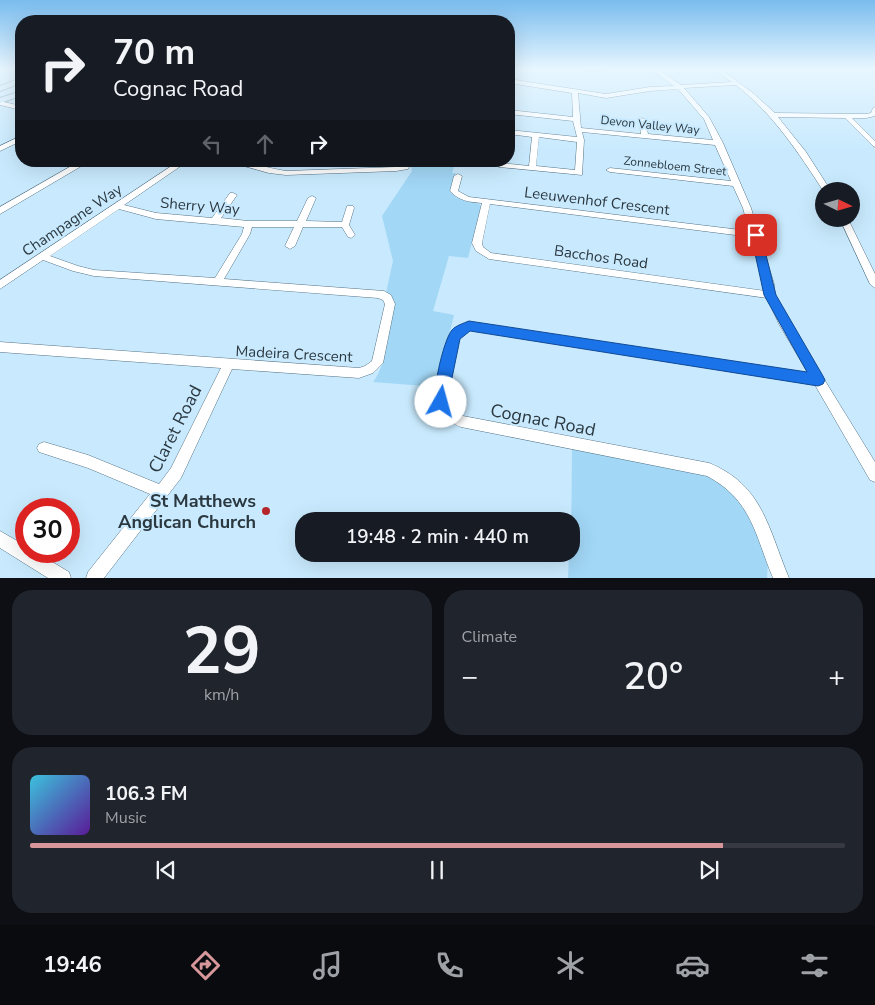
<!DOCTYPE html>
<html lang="en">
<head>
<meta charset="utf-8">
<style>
  :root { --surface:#171b24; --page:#20242c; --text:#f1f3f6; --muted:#9ea1a6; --line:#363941; --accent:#d6969a }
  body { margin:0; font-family:"Nunito Sans",sans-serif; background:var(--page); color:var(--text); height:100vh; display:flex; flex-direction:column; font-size:19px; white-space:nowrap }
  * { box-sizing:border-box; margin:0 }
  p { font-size:16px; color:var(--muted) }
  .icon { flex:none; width:28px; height:28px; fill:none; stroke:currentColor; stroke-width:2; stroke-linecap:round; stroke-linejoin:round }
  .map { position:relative; height:578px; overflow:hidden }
  .details { display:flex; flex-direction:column; gap:12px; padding:12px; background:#0d0f14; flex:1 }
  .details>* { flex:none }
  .guide { position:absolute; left:15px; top:15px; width:500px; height:152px; border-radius:20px; box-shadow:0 5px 20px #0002; background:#171b24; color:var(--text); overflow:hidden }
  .needle { width:32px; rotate:95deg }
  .buttons { position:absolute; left:815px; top:182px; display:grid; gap:10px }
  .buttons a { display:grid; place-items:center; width:45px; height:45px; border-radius:50%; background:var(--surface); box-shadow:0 5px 20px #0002; font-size:25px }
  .speed { position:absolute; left:15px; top:498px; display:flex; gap:10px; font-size:25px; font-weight:700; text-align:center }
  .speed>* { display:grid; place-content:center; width:65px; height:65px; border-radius:50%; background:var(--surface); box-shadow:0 5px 20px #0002; line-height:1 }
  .speed .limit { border:8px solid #d22; background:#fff; color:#111 }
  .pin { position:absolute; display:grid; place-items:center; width:42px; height:42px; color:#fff; margin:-21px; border-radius:10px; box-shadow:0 2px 8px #0006 }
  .me { position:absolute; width:55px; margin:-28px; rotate:7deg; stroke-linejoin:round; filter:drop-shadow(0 0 4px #0008) }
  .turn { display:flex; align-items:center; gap:18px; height:105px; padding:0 15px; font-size:22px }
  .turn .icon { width:65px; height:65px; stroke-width:2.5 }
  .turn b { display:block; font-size:35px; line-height:42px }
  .lanes { display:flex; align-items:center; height:48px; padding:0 15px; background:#0003; justify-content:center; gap:25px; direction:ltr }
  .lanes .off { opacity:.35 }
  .big { font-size:38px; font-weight:600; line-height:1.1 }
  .details .tile { flex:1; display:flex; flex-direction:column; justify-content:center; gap:8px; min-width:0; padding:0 18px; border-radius:20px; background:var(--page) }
  .details .dial { align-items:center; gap:0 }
  .dial b { font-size:65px; line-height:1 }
  .song { display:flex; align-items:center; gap:15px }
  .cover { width:60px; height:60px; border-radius:8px; background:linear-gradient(135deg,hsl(190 70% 55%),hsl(270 70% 35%)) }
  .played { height:5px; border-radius:2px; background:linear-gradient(90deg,var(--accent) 85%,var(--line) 85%) }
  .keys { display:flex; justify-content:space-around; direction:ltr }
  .heat { display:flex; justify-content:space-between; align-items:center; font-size:28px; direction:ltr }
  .details .tiles { flex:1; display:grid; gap:12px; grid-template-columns:1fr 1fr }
  .tile:last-child { grid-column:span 2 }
  .trip { position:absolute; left:295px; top:512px; width:285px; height:50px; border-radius:20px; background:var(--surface); box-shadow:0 5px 20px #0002; font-weight:600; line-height:50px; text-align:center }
  .dock { display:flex; height:80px; justify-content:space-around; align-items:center; background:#090b0e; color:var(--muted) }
  .dock .icon { width:35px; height:35px }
  .dock .selected { color:var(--accent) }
  .dock b { font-size:22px; color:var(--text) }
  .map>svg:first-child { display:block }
  .green { fill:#a2d7f6 }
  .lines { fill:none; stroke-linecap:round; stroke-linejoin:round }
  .minor-casing { stroke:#567385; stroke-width:1 }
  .major-casing { stroke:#83a4b8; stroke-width:2 }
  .minor { fill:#fff; fill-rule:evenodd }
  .major { fill:#d1ebfb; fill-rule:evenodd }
  .route { fill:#1a73e8; stroke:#114b97 }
  .poi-dot { fill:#b5252a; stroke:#c9eafe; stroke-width:2 }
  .labels { text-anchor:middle; stroke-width:4; stroke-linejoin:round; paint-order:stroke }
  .far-street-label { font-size:12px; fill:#2b3840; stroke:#c9eafe }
  .street-label { font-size:15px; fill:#2b3840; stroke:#c9eafe }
  .near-street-label { font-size:18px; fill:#2b3840; stroke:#c9eafe }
  .near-poi-label { font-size:18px; font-weight:bold; fill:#2b3840; stroke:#c9eafe; text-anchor:end }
</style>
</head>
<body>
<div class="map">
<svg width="875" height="578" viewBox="0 0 875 578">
  <rect width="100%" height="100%" fill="#c9eafe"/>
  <g class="green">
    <path d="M411,161H456L452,173H456C443,212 468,190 481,206L468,258L449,256L433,311L454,315L437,387L373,382C387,365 390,325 394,303L392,298L386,293L393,261L382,216L412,171Z"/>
    <path d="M572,447L709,474L744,503L768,563L767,578H568L569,554H571Z"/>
  </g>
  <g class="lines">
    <g class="minor-casing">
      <g id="minor">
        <path d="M581,68H607L604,70H584Z"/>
        <path d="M649,68H656L681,85L732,82L712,68H719L753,93L775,113L866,114L871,113L873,108L875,107V116L866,118H852L875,141V147L873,146L845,118L778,117L806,152L831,191L824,192C798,152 774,115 736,85L684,88L709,117L723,143L751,208L774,284L775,295L787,319L875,462V482L870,480L815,385L470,330L461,335L458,339C452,364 436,400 463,416L709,463C763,485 768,528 789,578H773C755,535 752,500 707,476L461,427C428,414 434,384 443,357C445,348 446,338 452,331C455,326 463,324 469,322L808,373L779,324L767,298L489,259L476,251L472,243L482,203C470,202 459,201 450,191L454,176L458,174L462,176L458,191L469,197L749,231L743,208L733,186L610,172L606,170L610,168L731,181L715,145L582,132L584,140L582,175L499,167L481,161L529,166L532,137L509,134V130L577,137L573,121L509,114V110L573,117L572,93L509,83V79L606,94L650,87L674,86ZM678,89L704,119L713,140L648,134L645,120L642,118L639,120L641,134L581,128L578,93L606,98L650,91ZM539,137L577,142L575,170L536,166ZM490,204L751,237L765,291L491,253L483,247L482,243Z"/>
        <path d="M0,101L21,106V110L0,105Z"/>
        <path d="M21,136V141L0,151V146Z"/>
        <path d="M80,161H90L0,214V207Z"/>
        <path d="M179,161H188L124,205L156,213L212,218L230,193H233L237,195L221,218L248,221H297L308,198L312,196L316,198L306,221L342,222L347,206H353L354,208L349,225L355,235L351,238L348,237L342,227H303L295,246L290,249L285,246L294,227H252L250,234L224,279L384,291L391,295L395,304L383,363L373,373L359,378L232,369L181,478L104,578H86L88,572L150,494L88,468L39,452L37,448L39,444L44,442L88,455L159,484L171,468L221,368L0,352V342L359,368L365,366L372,361L385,304L383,300L378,298L94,276L73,271L43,260L0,289V280ZM119,209L156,219L244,227L242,234L215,278L94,270L78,266L50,256Z"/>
        <path d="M226,161C247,161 266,168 286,171L396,167L402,165L404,161H412L408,169L396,171L286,175L269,173Z"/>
        <path d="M840,219H848L875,274V288L870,284Z"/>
        <path d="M0,531L26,546V551H34L69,572L71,578H48L0,548Z"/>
      </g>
    </g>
    <g class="major-casing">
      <g id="major">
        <path d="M21,78V83L0,91V86Z"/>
        <path d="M21,91V96L0,103V98Z"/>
      </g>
    </g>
    <use href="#minor" class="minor"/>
    <use href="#major" class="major"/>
  </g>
  <linearGradient id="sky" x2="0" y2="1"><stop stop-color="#79bcee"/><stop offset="0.46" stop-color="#e7f6ff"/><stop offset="1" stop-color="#e7f6ff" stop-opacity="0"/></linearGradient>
  <rect width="875" height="149" fill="url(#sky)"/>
  <path class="route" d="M756,232L761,235L776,295L823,376L825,380L823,384L818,386L470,331L460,339L446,407L441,408L436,407C431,395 443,341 452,330C455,326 464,323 469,321L807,372L764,295L751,235Z"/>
  <circle class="poi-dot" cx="266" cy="511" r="5"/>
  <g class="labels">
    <g class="far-street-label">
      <text transform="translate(650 125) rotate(6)" y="4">Devon Valley Way</text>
      <text transform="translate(675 166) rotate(6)" y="4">Zonnebloem Street</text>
    </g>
    <g class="street-label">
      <text transform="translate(597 201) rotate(7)" y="5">Leeuwenhof Crescent</text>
      <text transform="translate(200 206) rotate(5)" y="5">Sherry Way</text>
      <text transform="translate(72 220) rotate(-34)" y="5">Champagne Way</text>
      <text transform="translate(601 257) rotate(8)" y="5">Bacchos Road</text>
      <text transform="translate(294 354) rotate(3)" y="5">Madeira Crescent</text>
    </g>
    <g class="near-street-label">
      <text transform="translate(543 420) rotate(11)" y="6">Cognac Road</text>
      <text transform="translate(175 429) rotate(-63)" y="6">Claret Road</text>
    </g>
    <g class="near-poi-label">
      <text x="256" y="507">St Matthews<tspan x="256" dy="21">Anglican Church</tspan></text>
    </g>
  </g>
</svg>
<div class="buttons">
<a><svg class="needle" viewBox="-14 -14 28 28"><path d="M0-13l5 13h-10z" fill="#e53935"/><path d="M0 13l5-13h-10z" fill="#9ea1a6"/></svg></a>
</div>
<div class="speed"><div class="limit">30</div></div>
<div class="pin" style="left:756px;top:235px;background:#d93025"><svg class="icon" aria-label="arrive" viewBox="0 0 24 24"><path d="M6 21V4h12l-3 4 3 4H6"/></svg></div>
<svg class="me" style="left:441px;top:402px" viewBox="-20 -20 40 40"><circle r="19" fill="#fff"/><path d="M0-13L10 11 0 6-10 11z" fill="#1a73e8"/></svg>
<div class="trip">19:48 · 2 min · 440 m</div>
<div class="guide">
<div class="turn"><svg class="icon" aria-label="right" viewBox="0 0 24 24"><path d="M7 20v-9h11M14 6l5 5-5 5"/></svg><div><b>70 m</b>Cognac Road</div></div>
<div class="lanes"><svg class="icon off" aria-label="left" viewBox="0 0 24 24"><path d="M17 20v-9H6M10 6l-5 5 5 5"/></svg><svg class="icon off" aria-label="ahead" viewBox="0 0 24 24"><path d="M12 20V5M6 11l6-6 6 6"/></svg><svg class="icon" aria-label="right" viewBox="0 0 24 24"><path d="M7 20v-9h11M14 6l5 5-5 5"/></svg></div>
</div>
</div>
<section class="details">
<div class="tiles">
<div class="tile dial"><b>29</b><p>km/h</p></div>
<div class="tile"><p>Climate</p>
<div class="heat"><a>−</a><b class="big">20°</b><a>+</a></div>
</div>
<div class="tile">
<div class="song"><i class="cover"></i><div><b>106.3 FM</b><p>Music</p></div></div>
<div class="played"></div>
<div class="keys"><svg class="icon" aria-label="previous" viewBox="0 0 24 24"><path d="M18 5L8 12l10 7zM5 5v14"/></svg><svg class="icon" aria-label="pause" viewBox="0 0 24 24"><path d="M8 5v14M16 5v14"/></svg><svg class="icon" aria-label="next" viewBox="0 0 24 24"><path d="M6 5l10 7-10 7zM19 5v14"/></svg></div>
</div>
</div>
</section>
<nav class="dock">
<b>19:46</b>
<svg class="icon selected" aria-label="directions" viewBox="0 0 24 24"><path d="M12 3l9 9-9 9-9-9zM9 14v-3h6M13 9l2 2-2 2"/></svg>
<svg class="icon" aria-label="music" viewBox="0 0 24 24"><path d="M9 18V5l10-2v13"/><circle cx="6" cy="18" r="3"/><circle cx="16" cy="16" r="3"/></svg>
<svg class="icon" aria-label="phone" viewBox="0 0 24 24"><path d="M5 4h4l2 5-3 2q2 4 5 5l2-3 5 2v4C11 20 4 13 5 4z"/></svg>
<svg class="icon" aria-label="climate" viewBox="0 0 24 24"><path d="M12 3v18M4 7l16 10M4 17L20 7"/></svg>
<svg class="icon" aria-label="car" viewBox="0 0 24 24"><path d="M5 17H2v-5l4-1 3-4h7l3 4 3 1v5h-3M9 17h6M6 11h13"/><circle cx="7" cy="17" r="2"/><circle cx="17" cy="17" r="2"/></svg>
<svg class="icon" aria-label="filters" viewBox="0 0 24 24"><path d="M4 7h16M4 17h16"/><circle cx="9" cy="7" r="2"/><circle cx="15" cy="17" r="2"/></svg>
</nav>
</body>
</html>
